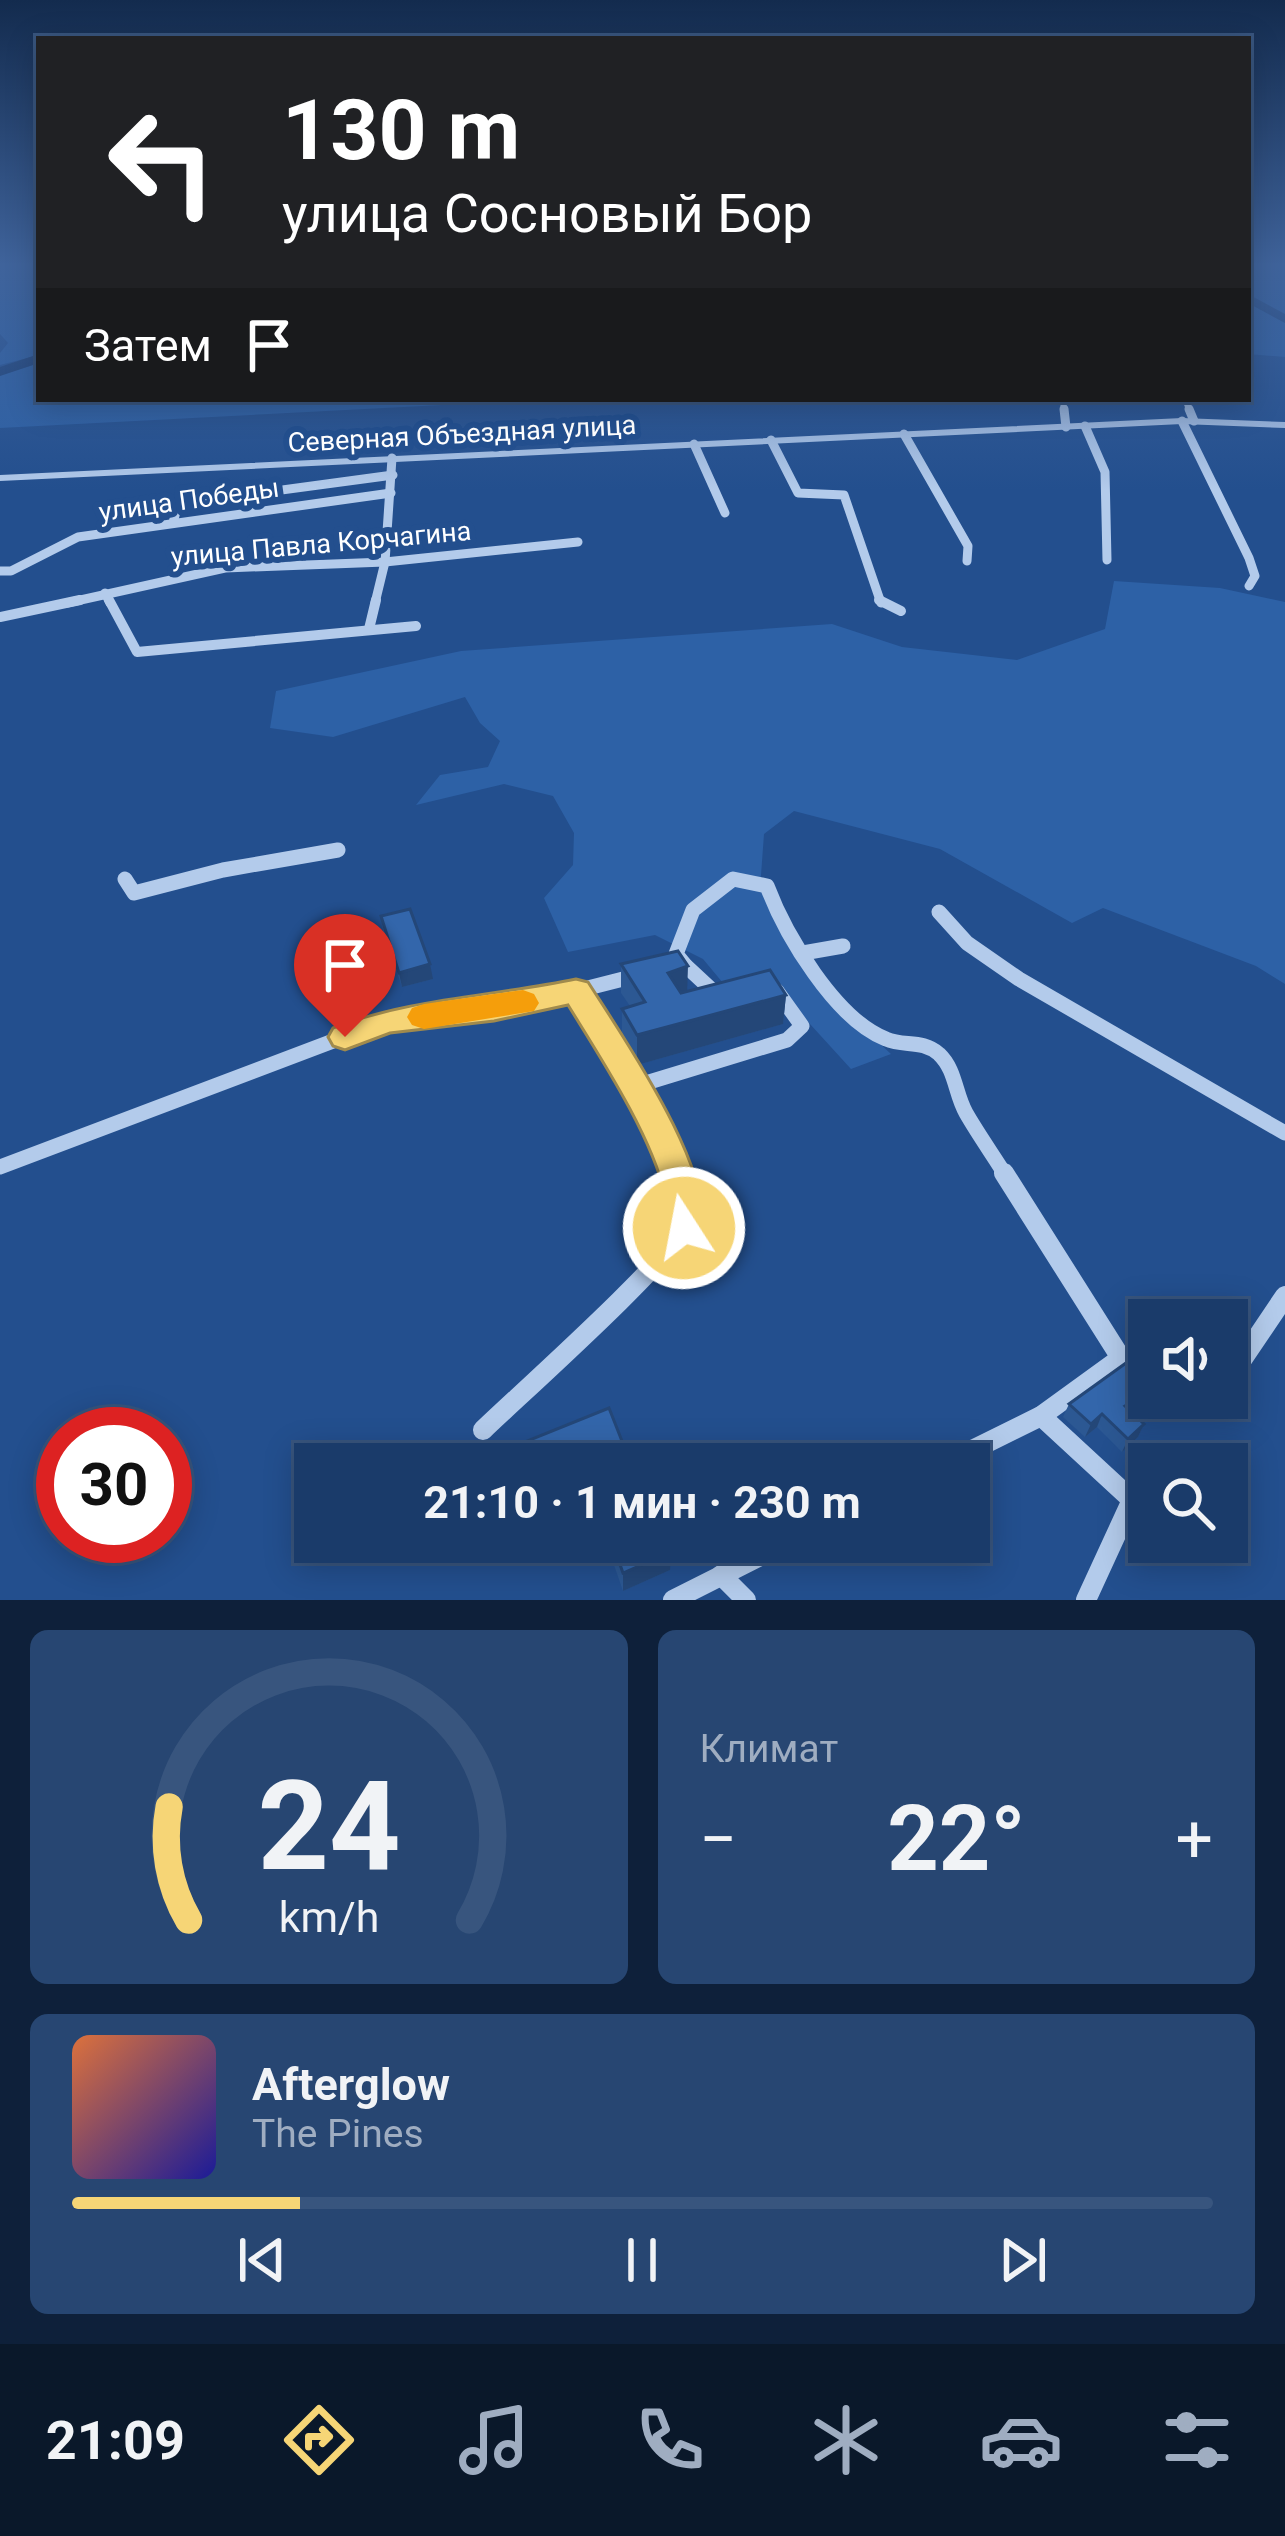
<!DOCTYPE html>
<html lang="ru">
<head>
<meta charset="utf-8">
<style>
  :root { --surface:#1a3b6a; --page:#274672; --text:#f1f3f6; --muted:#9fadc1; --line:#38557e; --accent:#f6d576 }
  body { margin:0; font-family:Roboto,sans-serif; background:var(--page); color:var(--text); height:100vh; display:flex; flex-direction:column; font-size:45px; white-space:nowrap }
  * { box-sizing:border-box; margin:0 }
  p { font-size:39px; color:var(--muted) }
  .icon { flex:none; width:66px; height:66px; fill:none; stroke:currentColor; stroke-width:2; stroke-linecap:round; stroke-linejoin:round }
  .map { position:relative; height:1600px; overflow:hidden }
  .panel { display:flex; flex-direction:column; gap:30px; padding:30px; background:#0e203a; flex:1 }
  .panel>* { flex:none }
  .top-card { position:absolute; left:36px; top:36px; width:1215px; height:366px; border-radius:0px; box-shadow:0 6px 30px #0003,0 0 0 3px var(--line); background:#202124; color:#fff; overflow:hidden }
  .fabs { position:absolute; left:1128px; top:1299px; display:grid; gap:24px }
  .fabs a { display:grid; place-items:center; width:120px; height:120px; border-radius:0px; background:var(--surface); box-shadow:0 6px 30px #0003,0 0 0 3px var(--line); font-size:60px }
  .speed { position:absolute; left:36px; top:1407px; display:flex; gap:24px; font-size:60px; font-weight:700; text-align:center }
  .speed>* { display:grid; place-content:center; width:156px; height:156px; border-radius:50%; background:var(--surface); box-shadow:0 6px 30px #0003,0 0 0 3px var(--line); line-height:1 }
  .speed .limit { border:18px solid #d22; background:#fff; color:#111 }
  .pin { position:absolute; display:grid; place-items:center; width:102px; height:102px; color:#fff; margin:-123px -51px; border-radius:50% 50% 50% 0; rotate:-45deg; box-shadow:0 0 12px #0007 }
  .pin .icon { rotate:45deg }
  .me { position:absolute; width:132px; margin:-66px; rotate:349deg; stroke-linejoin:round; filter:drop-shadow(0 0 9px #0008) }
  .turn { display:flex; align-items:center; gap:42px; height:252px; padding:0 48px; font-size:54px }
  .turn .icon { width:156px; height:156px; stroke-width:2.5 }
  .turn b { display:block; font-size:84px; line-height:102px }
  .then { display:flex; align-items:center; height:114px; padding:0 48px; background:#0003; gap:24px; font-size:45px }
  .big { font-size:90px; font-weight:700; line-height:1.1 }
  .panel .tile { flex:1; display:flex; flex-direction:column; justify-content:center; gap:18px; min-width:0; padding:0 42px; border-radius:18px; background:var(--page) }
  .panel .dial { align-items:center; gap:0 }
  .dial svg { height:312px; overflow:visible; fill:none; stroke:var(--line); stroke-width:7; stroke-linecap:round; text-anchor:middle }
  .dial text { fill:var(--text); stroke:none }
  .song { display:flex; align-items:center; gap:36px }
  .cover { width:144px; height:144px; border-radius:18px; background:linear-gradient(135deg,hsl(20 70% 55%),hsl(240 70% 35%)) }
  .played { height:12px; border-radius:6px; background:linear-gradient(90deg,var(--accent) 20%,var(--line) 20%) }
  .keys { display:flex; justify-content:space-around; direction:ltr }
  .heat { display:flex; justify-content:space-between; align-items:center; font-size:66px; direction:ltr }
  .panel .tiles { flex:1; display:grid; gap:30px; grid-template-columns:1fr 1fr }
  .tile:last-child { grid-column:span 2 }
  .trip { position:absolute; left:294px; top:1443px; width:696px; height:120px; border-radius:0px; background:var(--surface); box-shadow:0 6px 30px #0003,0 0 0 3px var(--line); font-weight:700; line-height:120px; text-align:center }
  .menu { display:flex; height:192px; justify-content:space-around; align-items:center; background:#0a182a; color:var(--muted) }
  .menu .icon { width:84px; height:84px }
  .menu .current { color:var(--accent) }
  .menu b { font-size:54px; color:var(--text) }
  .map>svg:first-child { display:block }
  .green { fill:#2d61a6 }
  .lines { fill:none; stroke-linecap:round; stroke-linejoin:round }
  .river { fill:#193b6e; fill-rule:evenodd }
  .minor-far4 { stroke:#b3cbeb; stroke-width:6 }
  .minor-far3 { stroke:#b3cbeb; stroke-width:9 }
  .minor-far2 { stroke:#b3cbeb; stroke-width:10 }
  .minor-far1 { stroke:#b3cbeb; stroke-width:15 }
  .minor { stroke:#b3cbeb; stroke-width:20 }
  .tertiary { fill:#b3cbeb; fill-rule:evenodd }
  .wall { fill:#2c5893 }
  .shaded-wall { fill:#244778 }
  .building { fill:#3366ab; stroke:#244778; stroke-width:3 }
  .route { fill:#f6d576; stroke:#a08a4d; stroke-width:3 }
  .slow { fill:#f59e0b }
  .labels { text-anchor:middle; stroke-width:12; stroke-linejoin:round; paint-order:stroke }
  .far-street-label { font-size:27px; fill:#fff; stroke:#234f8e }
</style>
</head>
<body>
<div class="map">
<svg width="1285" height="1600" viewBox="0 0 1285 1600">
  <rect width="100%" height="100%" fill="#234f8e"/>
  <g class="green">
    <path d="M0,266H39V355L0,365V353L8,343L0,334Z"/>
    <path d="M1248,266H1285V318L1248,297Z"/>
    <path d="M1248,303L1285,321V357L1248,354Z"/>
    <path d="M39,363V399H556L0,428V375Z"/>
    <path d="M1114,581L1220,588L1285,602V984L1256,966L1103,908L1072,923L940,849L794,811L764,834L760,889L821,989L891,1054L851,1069L789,1001L723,983L703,959L655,935L568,952L544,898L573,865L574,833L553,796L504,784L416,805L440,775L488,767L500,741L480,723L465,697L333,737L270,728L276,691L461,651L832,624L902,647L1017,660L1105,629Z"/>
  </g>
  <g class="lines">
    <g class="river">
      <path d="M1248,294L1285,314V323L1248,303Z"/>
      <path d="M39,354V363L0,376V367Z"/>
    </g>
    <g class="minor-far4">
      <path d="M1063,399L1064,412"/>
      <path d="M1185,399L1190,412"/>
    </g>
    <g class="minor-far3">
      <path d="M1064,409L1066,427"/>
      <path d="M1189,409L1194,421"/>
      <path d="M1182,421L1249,558L1255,576L1249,586"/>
      <path d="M1085,426L1105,472L1107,560"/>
      <path d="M904,434L968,546L967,561"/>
      <path d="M771,440L798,493L844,495L881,603"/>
      <path d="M694,444L725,513"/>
      <path d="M173,523L178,504L393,475"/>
      <path d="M0,571H11L78,537L391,493"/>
      <path d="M105,593L110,603"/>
      <path d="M67,603L225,568L385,562L578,542"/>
      <path d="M375,603L385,562L392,458"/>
    </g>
    <g class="minor-far2">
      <path d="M109,600L137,652L416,626"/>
      <path d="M879,600L901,611"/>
      <path d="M0,617L80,600"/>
      <path d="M369,629L376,600"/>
      <path d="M332,851L338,850"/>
    </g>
    <g class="minor-far1">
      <path d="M125,879L134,893L223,870L338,850"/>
      <path d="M939,912L967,943L1019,979L1285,1133"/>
      <path d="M803,953L843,946"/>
      <path d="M685,965L676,954L693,910L733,879L767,886C785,934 835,1019 886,1039C904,1047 922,1039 939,1054C956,1070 955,1094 966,1113C978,1134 993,1155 1006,1176"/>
      <path d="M678,968L686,966L714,992L720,991"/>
      <path d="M576,991L635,976"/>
      <path d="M636,1086L787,1040L802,1026L777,991"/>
      <path d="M0,1167L386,1021L494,1009L576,991L636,1086L676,1176"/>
    </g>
    <g class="minor">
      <path d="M1004,1173L1121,1358L1149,1375"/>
      <path d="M1227,1382L1285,1296"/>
      <path d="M1041,1416L1132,1500L1086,1600"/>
      <path d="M483,1430C516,1398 674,1257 684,1227C690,1208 682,1189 675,1173"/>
      <path d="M944,1464L1041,1416L1121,1358"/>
      <path d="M721,1575L746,1600"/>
      <path d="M673,1600L788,1542"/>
    </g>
    <path class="tertiary" d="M1182,418L1285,422V428L1182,424L0,481V475Z"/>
  </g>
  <g class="wall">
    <path d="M381,916L433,979L402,987L383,931Z"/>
    <path d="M621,964L687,991L786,995L783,1024L637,1065L622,1038V1009L630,1006L621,993Z"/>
    <path d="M1147,1401L1131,1411L1144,1424L1138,1437L1122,1452L1097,1427L1085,1437L1063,1417L1069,1404Z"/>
    <path d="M606,1542H673L668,1544L670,1570L623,1591Z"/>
  </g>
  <g class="shaded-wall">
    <path d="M430,964L433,979L402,987L399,973Z"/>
    <path d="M688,966L687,995L667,1002L668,973Z"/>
    <path d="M786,995L783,1024L637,1065V1035Z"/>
    <path d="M1149,1391L1147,1401L1119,1419L1125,1406Z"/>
    <path d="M1102,1414L1097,1427L1085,1437L1091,1424Z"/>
    <path d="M1144,1424L1138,1437L1122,1452L1128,1439Z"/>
    <path d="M671,1552L670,1570L623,1591V1573Z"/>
  </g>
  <g class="building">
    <path d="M410,909L430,964L399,973L381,916Z"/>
    <path d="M678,951L688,966L668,973L681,993L770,970L786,995L637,1035L622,1009L645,1002L621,964Z"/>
    <path d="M1126,1363L1149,1384V1391L1125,1406L1144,1424L1128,1439L1102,1414L1091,1424L1069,1404Z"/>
    <path d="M609,1408L631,1464H535L527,1441Z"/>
    <path d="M715,1452L720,1464H688Z"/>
    <path d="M612,1542H667L671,1552L623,1573Z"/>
  </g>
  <linearGradient id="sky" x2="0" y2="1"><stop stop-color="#132b4e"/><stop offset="0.54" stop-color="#3f639b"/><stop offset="1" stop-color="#3f639b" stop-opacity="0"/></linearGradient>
  <rect width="1285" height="490" fill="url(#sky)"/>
  <path class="route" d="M576,979L588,982C621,1034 725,1183 698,1240L684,1245L671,1240C663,1224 669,1211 665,1195C652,1136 600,1057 568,1005L494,1021L390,1033L345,1050L333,1046L328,1037L333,1028C410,998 495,996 576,979Z"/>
  <path class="slow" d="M523,990L534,994L539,1003L534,1011L424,1029L412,1025L407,1017L412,1008L424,1004Z"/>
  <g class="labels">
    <g class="far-street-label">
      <text transform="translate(462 434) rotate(-3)" y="9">Северная Объездная улица</text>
      <text transform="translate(189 500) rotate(-8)" y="9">улица Победы</text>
      <text transform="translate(321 544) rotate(-5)" y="9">улица Павла Корчагина</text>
    </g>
  </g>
</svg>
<div class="fabs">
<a><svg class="icon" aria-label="sound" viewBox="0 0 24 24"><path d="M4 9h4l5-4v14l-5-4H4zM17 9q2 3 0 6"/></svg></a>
<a><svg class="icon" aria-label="search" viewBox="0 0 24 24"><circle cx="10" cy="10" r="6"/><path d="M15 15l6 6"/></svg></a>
</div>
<div class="speed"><div class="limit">30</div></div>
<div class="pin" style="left:345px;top:1037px;background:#d93025"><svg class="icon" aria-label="arrive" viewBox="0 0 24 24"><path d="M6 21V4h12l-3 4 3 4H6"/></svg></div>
<svg class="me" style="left:684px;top:1228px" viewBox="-20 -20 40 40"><circle r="17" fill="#f6d576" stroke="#fff" stroke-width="3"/><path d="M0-11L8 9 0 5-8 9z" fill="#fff"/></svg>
<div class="trip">21:10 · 1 мин · 230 m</div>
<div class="top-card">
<div class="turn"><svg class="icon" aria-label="left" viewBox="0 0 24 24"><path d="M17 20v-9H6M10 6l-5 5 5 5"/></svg><div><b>130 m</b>улица Сосновый Бор</div></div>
<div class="then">Затем<svg class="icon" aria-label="arrive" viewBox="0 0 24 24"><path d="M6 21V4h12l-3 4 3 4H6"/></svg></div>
</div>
</div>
<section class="panel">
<div class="tiles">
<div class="tile dial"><svg viewBox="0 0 100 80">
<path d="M14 69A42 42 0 1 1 86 69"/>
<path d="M14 69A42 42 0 0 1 9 40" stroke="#f6d576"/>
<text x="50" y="56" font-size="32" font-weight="700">24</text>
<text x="50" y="72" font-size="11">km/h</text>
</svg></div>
<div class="tile"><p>Климат</p>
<div class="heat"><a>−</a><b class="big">22°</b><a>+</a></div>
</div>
<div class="tile">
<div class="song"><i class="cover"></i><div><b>Afterglow</b><p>The Pines</p></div></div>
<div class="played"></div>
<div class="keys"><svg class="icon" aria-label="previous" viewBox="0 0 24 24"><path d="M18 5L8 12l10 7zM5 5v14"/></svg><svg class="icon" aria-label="pause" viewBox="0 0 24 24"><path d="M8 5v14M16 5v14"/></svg><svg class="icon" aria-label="next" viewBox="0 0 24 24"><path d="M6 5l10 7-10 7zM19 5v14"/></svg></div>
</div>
</div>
</section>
<nav class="menu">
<b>21:09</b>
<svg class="icon current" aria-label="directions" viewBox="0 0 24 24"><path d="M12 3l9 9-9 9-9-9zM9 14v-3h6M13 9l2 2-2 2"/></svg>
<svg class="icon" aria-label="music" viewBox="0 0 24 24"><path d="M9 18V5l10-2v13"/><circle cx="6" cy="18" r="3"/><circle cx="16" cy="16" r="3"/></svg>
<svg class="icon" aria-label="phone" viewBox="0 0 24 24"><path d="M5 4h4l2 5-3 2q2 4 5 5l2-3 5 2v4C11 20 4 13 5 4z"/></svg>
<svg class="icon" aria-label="climate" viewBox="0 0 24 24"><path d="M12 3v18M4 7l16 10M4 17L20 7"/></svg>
<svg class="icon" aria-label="car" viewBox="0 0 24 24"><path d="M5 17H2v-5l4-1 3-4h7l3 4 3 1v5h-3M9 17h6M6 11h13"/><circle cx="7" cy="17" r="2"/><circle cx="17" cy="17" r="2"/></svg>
<svg class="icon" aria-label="filters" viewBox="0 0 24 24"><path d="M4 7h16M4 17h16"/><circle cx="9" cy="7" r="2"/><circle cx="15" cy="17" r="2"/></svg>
</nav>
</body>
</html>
